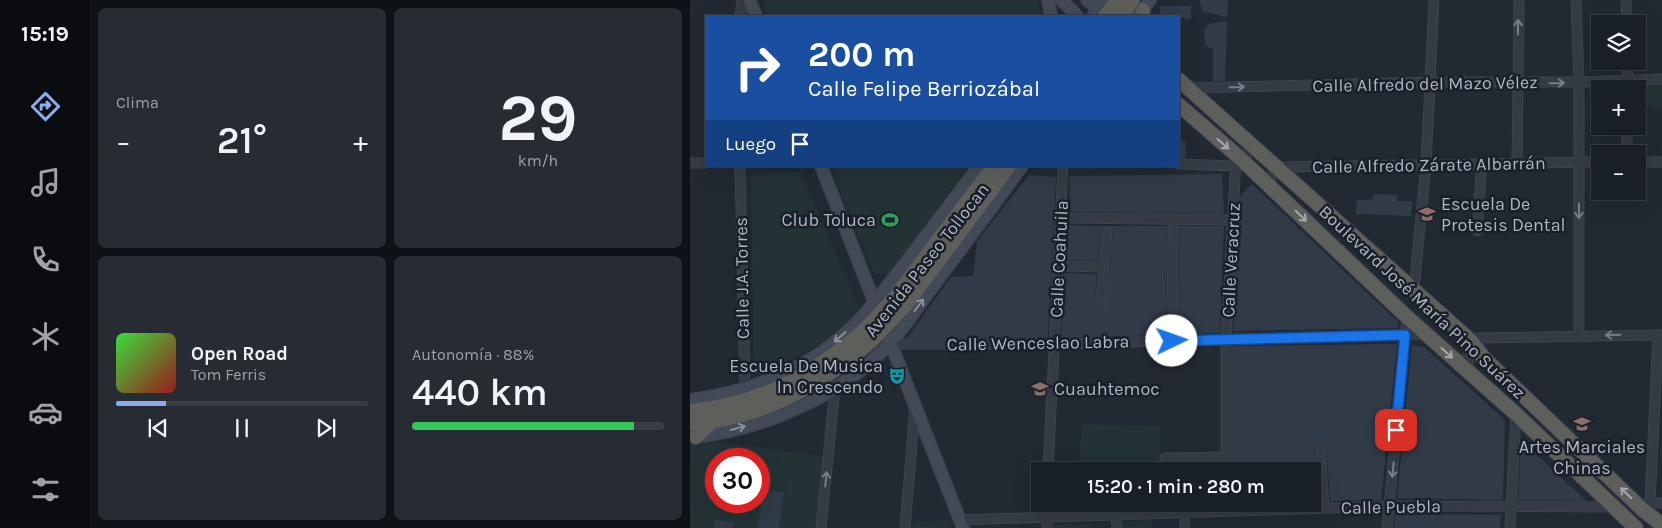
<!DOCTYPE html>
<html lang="es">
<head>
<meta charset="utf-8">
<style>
  :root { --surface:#191f26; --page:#262c32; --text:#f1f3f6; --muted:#9fa2a7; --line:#373d43; --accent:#8aadeb }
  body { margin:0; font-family:Karla,sans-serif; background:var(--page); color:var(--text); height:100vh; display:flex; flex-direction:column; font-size:19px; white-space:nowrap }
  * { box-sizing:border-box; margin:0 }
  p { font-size:16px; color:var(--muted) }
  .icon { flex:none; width:28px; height:28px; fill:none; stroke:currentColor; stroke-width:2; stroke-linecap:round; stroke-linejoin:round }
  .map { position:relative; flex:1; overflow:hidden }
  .panel { display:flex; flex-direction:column; gap:8px; padding:8px; background:#0e1115; width:600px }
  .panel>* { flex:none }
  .hud { position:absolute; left:15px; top:15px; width:475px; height:152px; border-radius:0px; box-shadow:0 5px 20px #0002,0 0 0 1px var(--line); background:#1a4fa0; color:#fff; overflow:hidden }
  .tools { position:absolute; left:901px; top:15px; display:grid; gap:10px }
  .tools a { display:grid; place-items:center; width:55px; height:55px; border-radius:0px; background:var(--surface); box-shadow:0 5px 20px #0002,0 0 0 1px var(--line); font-size:25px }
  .speed { position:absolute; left:15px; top:448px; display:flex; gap:10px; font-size:25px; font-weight:700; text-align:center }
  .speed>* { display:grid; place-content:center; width:65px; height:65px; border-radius:50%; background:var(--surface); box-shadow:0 5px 20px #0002,0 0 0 1px var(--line); line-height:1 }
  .speed .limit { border:8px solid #d22; background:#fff; color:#111 }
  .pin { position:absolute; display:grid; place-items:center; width:42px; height:42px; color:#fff; margin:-21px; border-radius:10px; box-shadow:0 2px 8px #0006 }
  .me { position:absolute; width:55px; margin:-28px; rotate:87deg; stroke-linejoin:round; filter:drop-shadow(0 0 4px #0008) }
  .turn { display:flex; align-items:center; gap:18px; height:105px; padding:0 20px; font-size:22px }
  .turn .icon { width:65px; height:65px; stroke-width:2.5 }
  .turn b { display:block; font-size:35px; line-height:42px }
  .then { display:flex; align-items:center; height:48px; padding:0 20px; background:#0003; gap:10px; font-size:19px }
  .big { font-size:38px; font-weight:600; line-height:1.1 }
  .panel .tile { flex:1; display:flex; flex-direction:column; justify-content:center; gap:8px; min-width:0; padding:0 18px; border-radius:8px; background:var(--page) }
  .panel .dial { align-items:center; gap:0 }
  .dial b { font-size:65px; line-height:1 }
  .song { display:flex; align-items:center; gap:15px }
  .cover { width:60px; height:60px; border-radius:8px; background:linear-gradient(135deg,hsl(120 70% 55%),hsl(0 70% 35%)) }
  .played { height:5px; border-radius:2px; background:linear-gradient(90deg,var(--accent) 20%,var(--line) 20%) }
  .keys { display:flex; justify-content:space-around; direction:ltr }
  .heat { display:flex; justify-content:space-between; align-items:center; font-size:28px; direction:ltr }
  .charge { height:8px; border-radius:4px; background:linear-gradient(90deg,#34c759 88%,var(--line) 0) }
  .panel .tiles { flex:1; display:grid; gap:8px; grid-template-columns:repeat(2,1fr) }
  .trip { position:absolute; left:341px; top:462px; width:290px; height:50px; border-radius:0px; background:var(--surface); box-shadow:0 5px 20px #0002,0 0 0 1px var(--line); font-weight:600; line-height:50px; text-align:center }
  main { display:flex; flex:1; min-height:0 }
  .menu { display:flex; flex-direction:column; width:90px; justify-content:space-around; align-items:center; background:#0a0c0f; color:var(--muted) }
  .menu .icon { width:35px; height:35px }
  .menu .on { color:var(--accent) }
  .menu b { font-size:22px; color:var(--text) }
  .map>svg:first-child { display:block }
  .green { fill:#233235; fill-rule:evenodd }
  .building { fill:#313a47 }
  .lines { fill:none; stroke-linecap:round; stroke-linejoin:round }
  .minor-casing { stroke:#3e444e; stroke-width:11 }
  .secondary-casing { stroke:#3e444e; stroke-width:14 }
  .trunk-casing { stroke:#3f454f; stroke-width:16 }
  .minor { stroke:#353b44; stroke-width:9 }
  .secondary { stroke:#434a57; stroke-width:11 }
  .trunk { stroke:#5e5e5b; stroke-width:14 }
  .trunk-bridge-casing { stroke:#3f454f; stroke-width:16; stroke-linecap:butt }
  .trunk-bridge { stroke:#5e5e5b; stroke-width:14 }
  .oneway { stroke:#787e89 }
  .oneway2 { stroke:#a3a8b2 }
  .oneway3 { stroke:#89909c }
  .route-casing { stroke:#114b97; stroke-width:12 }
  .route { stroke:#1a73e8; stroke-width:9 }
  .labels { text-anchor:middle; stroke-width:5; stroke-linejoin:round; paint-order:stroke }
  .street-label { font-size:18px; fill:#afb5c1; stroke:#1a2029 }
  .poi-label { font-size:18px; fill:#afb5c1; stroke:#1a2029; text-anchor:start }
</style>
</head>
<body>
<main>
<nav class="menu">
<b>15:19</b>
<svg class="icon on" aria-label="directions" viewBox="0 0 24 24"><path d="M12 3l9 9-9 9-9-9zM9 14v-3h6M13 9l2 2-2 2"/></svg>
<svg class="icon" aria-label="music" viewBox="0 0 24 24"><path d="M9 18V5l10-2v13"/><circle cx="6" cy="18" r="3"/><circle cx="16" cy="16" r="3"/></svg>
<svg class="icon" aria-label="phone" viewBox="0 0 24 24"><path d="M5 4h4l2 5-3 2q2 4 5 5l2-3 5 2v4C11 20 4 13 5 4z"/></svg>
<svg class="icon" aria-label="climate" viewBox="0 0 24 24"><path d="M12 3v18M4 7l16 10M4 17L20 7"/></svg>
<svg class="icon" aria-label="car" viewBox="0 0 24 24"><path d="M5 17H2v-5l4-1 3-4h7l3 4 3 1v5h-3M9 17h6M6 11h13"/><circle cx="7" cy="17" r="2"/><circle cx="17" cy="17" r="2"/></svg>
<svg class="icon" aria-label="filters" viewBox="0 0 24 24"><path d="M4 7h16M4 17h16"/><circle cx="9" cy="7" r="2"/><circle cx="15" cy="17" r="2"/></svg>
</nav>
<section class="panel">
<div class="tiles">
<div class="tile"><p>Clima</p>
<div class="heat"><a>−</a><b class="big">21°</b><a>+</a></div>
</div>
<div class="tile dial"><b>29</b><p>km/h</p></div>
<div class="tile">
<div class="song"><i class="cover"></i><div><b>Open Road</b><p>Tom Ferris</p></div></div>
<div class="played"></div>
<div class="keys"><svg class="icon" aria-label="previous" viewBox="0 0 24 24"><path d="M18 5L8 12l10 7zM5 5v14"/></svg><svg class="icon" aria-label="pause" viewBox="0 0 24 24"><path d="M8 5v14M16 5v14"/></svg><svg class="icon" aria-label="next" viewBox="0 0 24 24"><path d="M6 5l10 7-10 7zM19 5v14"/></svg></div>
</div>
<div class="tile"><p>Autonomía · 88%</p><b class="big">440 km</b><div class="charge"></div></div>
</div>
</section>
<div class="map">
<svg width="972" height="528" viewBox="0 0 972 528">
  <rect width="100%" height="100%" fill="#212933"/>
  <g class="green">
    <path d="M72,0H348L352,16H78Z"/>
    <path d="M972,83V109L956,108V84Z"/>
    <path d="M140,166H279L198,275L184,273Z"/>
    <path d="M111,172L168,307L148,334L72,376L64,372L61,174Z"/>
    <path d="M392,424L470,426V471H388Z"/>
    <path d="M31,442L134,457L127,528H0V445ZM26,459H69V501H26Z"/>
    <path d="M260,520L263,528H222L224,522Z"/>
    <path d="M462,520V528H429V521Z"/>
    <path d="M400,524V528H361L360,525Z"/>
  </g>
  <g class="building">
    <path d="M509,0H538L537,17L513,12Z"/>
    <path d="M470,6H501V19L470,16Z"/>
    <path d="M537,21L535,81H523V49L515,45L514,30L518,24Z"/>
    <path d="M489,140L496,142V158H489Z"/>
    <path d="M532,174L534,214L381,212L379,176Z"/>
    <path d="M339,175L366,177L358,338H217L261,277L283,276L287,241Z"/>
    <path d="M562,184L708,322L709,328L543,331L550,196Z"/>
    <path d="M683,194L707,195V201H722L721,216L666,214L667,200H682Z"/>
    <path d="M376,225L417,226L411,231L408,261L375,260Z"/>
    <path d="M418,226H477L476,335L371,338L374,273L407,274L404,314L409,318L415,315L423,233Z"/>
    <path d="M489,226H534L530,333L488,334Z"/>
    <path d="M707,344L691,500L640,501L636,445L630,439L626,440L624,445L627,501H622V471H542V346Z"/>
    <path d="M722,345L734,347L815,420L813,500L707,498Z"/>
    <path d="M831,441L897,501L828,500Z"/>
    <path d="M73,490L94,492L89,528H68Z"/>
    <path d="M705,514L811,515L810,528H704Z"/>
    <path d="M25,520L44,522L43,528H24Z"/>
  </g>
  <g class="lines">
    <g class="minor-casing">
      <g id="minor">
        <path d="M886,0L889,82V336"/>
        <path d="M936,0L937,24"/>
        <path d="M50,16L52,0"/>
        <path d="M937,61L938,89"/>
        <path d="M498,88L739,82H889L972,79"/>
        <path d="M937,154V126"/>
        <path d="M948,162H972"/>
        <path d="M0,163H16"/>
        <path d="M827,163L829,0"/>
        <path d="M489,164L546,166"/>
        <path d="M50,166L55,390"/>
        <path d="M576,182L589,167L910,162"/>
        <path d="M372,218L543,220"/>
        <path d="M787,231L792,163"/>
        <path d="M369,266L414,267"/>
        <path d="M724,289L736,165L744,0"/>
        <path d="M410,312L417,232"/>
        <path d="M968,335L960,503H972"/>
        <path d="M482,341L483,219"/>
        <path d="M200,344H364L736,334"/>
        <path d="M778,372V353L781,341L787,338L972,335"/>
        <path d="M630,445L634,508"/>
        <path d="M475,458L536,457"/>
        <path d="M358,471L373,166"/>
        <path d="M536,471V338L545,178L546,166L563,146"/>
        <path d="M357,504V528"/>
        <path d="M494,513L495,528"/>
        <path d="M426,515L427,528"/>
        <path d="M270,520L699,506L923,507"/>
        <path d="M131,528L145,388"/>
        <path d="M215,528L225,406"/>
        <path d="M697,528L717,317"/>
        <path d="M820,528L826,414"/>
      </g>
    </g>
    <g class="secondary-casing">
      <g id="secondary">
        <path d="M59,0L66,16"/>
        <path d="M358,0L361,16"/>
        <path d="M372,0L387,16"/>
        <path d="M397,0L408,9"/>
        <path d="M403,16L415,0"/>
        <path d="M448,16L460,0"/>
        <path d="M131,166L273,528"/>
        <path d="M0,400C54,393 107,374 150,338C176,316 196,288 217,261C241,229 265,198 289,166"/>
        <path d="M4,437C74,429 152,396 200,343C216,326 229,304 244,285C273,246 303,206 332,166"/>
      </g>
    </g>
    <g class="trunk-casing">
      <g id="trunk">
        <path d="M452,16L453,10"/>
        <path d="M489,80L781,341L793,357L953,510L972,525"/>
        <path d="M489,105L551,159L717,317L826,414L946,528"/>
        <path d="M205,297L304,166"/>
        <path d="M216,305L319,166"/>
        <path d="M0,411C68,405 120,376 172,332"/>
        <path d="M0,424C69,419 129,387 180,342"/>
        <path d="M6,437L21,423"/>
      </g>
    </g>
    <use href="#minor" class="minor"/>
    <use href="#secondary" class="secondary"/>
    <use href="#trunk" class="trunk"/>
    <g class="trunk-bridge-casing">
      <g id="trunk-bridge">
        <path d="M415,16L427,0"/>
        <path d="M431,16L443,0"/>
        <path d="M172,332L205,297"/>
        <path d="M180,342L216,305"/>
      </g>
    </g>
    <use href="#trunk-bridge" class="trunk-bridge"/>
  </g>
  <defs><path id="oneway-shaft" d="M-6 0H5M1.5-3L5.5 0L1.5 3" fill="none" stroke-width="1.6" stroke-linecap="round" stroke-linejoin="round" transform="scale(1.25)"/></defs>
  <g class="oneway">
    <use href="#oneway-shaft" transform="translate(828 27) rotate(-89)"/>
    <use href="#oneway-shaft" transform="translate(867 83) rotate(-1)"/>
    <use href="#oneway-shaft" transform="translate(547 87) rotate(-1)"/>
    <use href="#oneway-shaft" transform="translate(889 211) rotate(90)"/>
    <use href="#oneway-shaft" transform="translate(923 335) rotate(179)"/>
    <use href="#oneway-shaft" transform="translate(703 470) rotate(95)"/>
    <use href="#oneway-shaft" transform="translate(136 479) rotate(-84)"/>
  </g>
  <g class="oneway2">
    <use href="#oneway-shaft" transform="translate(533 144) rotate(41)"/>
    <use href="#oneway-shaft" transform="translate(611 216) rotate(44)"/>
    <use href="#oneway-shaft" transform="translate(757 353) rotate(42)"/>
    <use href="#oneway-shaft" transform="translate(936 493) rotate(-136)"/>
  </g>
  <g class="oneway3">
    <use href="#oneway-shaft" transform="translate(229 305) rotate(-53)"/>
    <use href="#oneway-shaft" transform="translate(150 337) rotate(139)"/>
    <use href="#oneway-shaft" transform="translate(48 428) rotate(-15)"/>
  </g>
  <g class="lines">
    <g class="route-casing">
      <path id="route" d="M482,341L715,335L706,430"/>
    </g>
    <use href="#route" class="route"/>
  </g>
  <defs>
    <g id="university-bare" transform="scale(1.35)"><path d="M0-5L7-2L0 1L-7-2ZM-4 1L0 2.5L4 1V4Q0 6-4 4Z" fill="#8d6e63" stroke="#1a2029" stroke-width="2.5" paint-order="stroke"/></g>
    <g id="stadium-bare" transform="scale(1.35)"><path d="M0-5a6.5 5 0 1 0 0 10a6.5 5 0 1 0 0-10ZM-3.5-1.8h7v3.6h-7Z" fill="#2e9e5b" stroke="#1a2029" stroke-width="2.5" paint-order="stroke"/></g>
    <g id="theatre-bare" transform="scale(1.35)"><path d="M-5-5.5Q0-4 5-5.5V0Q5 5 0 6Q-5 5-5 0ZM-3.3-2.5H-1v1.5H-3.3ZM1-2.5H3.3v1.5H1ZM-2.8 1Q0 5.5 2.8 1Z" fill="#0f9aa8" stroke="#1a2029" stroke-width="2.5" paint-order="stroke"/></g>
    <g id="school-bare" transform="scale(1.35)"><path d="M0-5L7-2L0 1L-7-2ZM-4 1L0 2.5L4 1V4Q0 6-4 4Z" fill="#8d6e63" stroke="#1a2029" stroke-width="2.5" paint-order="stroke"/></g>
  </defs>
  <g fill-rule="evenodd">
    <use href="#university-bare" x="737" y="214"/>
    <use href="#stadium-bare" x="200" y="220"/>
    <use href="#theatre-bare" x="207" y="376"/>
    <use href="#school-bare" x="350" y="389"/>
    <use href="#school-bare" x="892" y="424"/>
  </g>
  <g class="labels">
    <g class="street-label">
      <text transform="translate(735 84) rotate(-1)" y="6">Calle Alfredo del Mazo Vélez</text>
      <text transform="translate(739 165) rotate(-1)" y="6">Calle Alfredo Zárate Albarrán</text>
      <text transform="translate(369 259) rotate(-87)" y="6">Calle Coahuila</text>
      <text transform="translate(237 260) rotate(-52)" y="6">Avenida Paseo Tollocan</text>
      <text transform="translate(541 260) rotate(-87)" y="6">Calle Veracruz</text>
      <text transform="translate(52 278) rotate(-91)" y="6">Calle J.A. Torres</text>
      <text transform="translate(732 302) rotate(43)" y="6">Boulevard José María Pino Suárez</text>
      <text transform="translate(348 343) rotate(-1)" y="6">Calle Wenceslao Labra</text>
      <text transform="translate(701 507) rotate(-1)" y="6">Calle Puebla</text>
    </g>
    <g class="poi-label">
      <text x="751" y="210">Escuela De<tspan x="751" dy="21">Protesis Dental</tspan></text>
      <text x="186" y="226" text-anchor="end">Club Toluca</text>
      <text x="193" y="372" text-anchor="end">Escuela De Musica<tspan x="193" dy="21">In Crescendo</tspan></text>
      <text x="364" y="395">Cuauhtemoc</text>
      <text x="892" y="453" text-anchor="middle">Artes Marciales<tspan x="892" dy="21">Chinas</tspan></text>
    </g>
  </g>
</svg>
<div class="tools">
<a><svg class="icon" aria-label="layers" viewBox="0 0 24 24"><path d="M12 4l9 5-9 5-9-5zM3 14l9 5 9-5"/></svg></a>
<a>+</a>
<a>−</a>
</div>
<div class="speed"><div class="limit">30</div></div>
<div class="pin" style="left:706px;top:430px;background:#d93025"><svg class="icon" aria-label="arrive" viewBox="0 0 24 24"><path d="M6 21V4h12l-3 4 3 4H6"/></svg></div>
<svg class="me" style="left:482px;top:341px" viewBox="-20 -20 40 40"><circle r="19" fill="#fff"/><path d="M0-13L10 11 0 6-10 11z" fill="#1a73e8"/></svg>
<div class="trip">15:20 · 1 min · 280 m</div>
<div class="hud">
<div class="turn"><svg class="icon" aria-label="right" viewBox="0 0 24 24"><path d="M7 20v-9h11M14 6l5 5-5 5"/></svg><div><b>200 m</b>Calle Felipe Berriozábal</div></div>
<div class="then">Luego<svg class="icon" aria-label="arrive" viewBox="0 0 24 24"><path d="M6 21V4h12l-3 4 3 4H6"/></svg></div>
</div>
</div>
</main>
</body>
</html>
